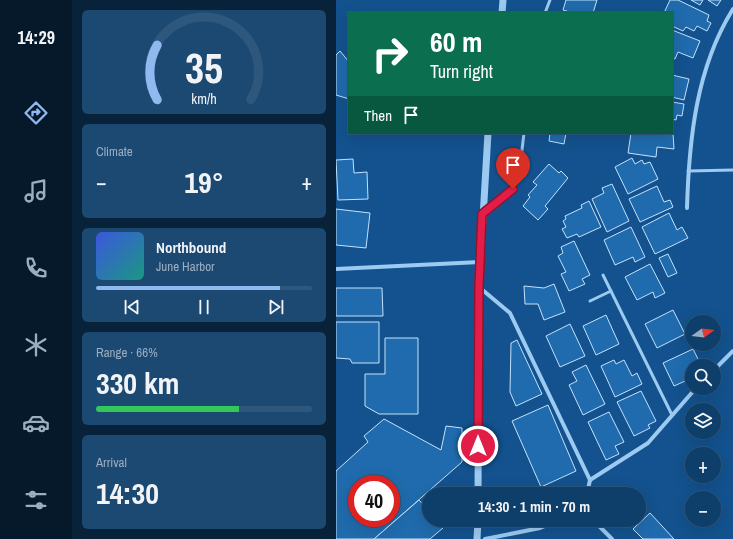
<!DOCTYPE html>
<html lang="en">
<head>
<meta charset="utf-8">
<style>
  :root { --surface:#0e3e6a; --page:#1c4972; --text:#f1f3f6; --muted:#9baec1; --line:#2e577e; --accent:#90b9f0 }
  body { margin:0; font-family:"Archivo Narrow",sans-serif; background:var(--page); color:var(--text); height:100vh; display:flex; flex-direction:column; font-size:15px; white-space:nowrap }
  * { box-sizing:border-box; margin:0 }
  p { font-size:13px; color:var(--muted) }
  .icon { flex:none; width:22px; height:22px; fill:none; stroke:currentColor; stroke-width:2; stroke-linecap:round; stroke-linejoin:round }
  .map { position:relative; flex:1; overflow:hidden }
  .details { display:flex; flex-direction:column; gap:10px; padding:10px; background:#08223a; width:264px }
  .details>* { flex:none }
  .hud { position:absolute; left:12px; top:12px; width:325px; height:122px; border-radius:0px; box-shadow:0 4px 16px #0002,0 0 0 1px var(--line); background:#0b6e4f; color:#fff; overflow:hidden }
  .needle { width:26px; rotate:75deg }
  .buttons { position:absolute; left:349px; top:315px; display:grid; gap:8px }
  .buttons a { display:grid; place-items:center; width:36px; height:36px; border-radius:50%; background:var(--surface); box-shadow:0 4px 16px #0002,0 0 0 1px var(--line); font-size:20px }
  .speed { position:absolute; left:12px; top:475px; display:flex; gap:8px; font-size:20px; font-weight:700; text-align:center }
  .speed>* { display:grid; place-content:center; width:52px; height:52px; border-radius:50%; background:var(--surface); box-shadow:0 4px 16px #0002,0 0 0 1px var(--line); line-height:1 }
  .speed .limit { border:6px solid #d22; background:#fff; color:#111 }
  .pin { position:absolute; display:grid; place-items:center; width:34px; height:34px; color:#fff; margin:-41px -17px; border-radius:50% 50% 50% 0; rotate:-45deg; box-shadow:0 0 4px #0007 }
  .pin .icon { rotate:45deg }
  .me { position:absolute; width:44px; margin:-22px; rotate:0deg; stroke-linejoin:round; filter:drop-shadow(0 0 3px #0008) }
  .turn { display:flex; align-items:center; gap:14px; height:84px; padding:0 16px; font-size:18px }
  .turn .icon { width:52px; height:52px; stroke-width:2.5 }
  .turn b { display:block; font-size:28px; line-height:34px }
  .then { display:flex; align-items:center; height:38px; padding:0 16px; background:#0003; gap:8px; font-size:15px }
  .big { font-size:30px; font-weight:700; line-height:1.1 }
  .details .tile { flex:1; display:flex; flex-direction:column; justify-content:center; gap:6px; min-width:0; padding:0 14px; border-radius:6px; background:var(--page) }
  .details .dial { align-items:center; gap:0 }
  .dial svg { height:104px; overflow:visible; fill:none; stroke:var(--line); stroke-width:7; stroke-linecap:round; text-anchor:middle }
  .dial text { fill:var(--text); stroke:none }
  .song { display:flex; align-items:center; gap:12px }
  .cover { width:48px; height:48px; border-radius:6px; background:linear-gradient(135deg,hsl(230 70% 55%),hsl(170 70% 35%)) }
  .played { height:4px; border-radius:2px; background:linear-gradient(90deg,var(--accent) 85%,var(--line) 85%) }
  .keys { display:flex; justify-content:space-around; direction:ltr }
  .heat { display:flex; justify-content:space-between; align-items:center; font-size:22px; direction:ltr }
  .charge { height:6px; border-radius:3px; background:linear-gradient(90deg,#34c759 66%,var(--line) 0) }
  .trip { position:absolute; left:86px; top:487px; width:224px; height:40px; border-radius:20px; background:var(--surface); box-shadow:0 4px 16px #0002,0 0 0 1px var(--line); font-weight:700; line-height:40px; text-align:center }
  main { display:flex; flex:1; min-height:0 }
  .tabs { display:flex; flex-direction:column; width:72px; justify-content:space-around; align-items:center; background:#06192a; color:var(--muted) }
  .tabs .icon { width:28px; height:28px }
  .tabs .active { color:var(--accent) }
  .tabs b { font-size:18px; color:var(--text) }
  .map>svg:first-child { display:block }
  .building { fill:#206bad; stroke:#c4e2fc; fill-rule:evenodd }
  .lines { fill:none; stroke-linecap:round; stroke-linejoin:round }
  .service { stroke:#9dcaf1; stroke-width:3 }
  .minor { stroke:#9dcaf1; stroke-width:4 }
  .tertiary { stroke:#9dcaf1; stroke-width:7 }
  .route-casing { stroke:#92132f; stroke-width:10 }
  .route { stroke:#e11d48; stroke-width:7 }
</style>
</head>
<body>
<main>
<nav class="tabs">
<b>14:29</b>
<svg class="icon active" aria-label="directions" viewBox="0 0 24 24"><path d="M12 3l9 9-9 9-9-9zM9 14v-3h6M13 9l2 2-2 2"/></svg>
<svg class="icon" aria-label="music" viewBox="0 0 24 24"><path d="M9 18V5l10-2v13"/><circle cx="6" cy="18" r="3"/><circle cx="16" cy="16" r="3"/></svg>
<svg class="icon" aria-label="phone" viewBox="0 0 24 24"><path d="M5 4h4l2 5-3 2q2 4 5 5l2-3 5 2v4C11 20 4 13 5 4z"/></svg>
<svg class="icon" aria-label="climate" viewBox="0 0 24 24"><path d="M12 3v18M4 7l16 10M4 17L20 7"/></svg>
<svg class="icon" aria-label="car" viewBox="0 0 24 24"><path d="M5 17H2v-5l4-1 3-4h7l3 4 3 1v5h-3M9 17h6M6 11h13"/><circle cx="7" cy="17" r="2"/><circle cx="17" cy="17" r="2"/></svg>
<svg class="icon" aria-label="filters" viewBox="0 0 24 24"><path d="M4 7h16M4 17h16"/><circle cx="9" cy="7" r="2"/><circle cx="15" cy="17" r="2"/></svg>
</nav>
<section class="details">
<div class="tile dial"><svg viewBox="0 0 100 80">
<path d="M14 69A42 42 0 1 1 86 69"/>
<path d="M14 69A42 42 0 0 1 14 27" stroke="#90b9f0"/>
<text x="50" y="56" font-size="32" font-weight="700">35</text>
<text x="50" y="72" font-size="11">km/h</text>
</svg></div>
<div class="tile"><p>Climate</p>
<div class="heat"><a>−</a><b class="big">19°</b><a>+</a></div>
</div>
<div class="tile">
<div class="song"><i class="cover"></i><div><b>Northbound</b><p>June Harbor</p></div></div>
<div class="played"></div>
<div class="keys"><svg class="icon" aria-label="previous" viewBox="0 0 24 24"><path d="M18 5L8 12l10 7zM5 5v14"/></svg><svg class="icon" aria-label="pause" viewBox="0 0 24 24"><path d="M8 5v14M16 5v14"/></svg><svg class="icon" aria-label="next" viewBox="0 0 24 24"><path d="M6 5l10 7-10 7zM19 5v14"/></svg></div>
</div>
<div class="tile"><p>Range · 66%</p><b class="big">330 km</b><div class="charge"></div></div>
<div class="tile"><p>Arrival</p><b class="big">14:30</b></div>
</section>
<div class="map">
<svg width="397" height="539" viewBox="0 0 397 539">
  <rect width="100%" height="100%" fill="#13528e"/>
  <g class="building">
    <path d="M230,0H261L257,13H237L227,10Z"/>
    <path d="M334,0H342L373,15L371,21L375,23L371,31L361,26L358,31L350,27L347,31L336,26V13H328Z"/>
    <path d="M355,0H367L364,5Z"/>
    <path d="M372,0H385L381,6Z"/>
    <path d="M336,30L364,41L357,58L342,52L339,59L336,58Z"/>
    <path d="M4,51L13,62V99L0,95V55Z"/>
    <path d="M336,75L353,79L348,100L336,97Z"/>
    <path d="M336,102L348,104L346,116L341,115L340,120L336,119Z"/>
    <path d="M214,133H230L228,144L213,141Z"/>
    <path d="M295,133H337L338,149L321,147L320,157L292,153Z"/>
    <path d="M296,158L299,164L306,160L308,164L314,162L322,179L292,194L279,167Z"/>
    <path d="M17,159L18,173L31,172L32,199L2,200L0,160Z"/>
    <path d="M213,164L223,173L225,171L232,178L209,206L212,209L202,220L187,206L194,197L192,195L201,185L197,182Z"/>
    <path d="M276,184L293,221L271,232L256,199L268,193L266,188Z"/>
    <path d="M321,186L328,202L334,200L337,207L304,222L293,199Z"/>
    <path d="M253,201L265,227L243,237L241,234L231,238L226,229L230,227L227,221L230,219L229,216L246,208L245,205Z"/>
    <path d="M0,209L34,213L30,248L0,245Z"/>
    <path d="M333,213L341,230L346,227L352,238L319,254L306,227Z"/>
    <path d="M295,227L309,257L299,262L297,257L279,265L268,240Z"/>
    <path d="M238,241L254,275L246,279L249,284L233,291L225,274L230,272L222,256L227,253L225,247Z"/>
    <path d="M332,254L341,273L332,277L323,258Z"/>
    <path d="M314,264L329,293L319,298L317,292L301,300L289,277Z"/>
    <path d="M218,284L229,312L208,320L202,304H189L188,286L208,288Z"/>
    <path d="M0,288H46L47,316H0Z"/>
    <path d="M337,310L349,334L321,348L309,324Z"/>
    <path d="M270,315L283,344L260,355L247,326Z"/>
    <path d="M0,322H43V363H16L14,359L0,358Z"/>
    <path d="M234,324L249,356L224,367L210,336Z"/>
    <path d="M49,338H82V414H43L29,406V374H49Z"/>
    <path d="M181,340L206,394L180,406L174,392L175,343Z"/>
    <path d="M357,349L364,363L351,369L356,378L338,386L327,363Z"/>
    <path d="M278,360L280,364L288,360L296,376L301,373L306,384L279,397L265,366Z"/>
    <path d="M250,365L269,404L247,415L233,385L241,381L236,372Z"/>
    <path d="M305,391L320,421L312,425L314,428L298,436L281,402Z"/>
    <path d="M212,405L240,471L205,487L176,421Z"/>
    <path d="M273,412L288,442L279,446L283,454L270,460L252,422Z"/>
    <path d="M48,419L105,450L110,426L126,428V462L38,539H0V471L32,442L28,436ZM21,484H55V518H21Z"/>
    <path d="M83,500L93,511V520H101L107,528L94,539H38Z"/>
    <path d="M314,513L338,539H307L297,529Z"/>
  </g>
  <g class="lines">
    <g class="service">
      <path d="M209,13L214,0"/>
      <path d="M352,171L397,170"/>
      <path d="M148,212L177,189L185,158L188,133"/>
      <path d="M267,275L336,415"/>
      <path d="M254,301L275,291"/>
    </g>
    <g class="minor">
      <path d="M351,208C353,140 360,68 397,9"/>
      <path d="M0,269L144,262"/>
      <path d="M143,287L174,313L254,480"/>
      <path d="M378,370L397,351"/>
      <path d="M251,494L254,480L312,443L360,388"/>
      <path d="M257,520L276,539"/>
      <path d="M149,539L204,528L224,520"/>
    </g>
    <g class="tertiary">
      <path d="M166,13L167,0"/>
      <path d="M142,494L143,286L152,133"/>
      <path d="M141,539L142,520"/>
    </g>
  </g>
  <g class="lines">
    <g class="route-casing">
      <path id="route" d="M142,446L143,286L146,214L177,189"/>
    </g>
    <use href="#route" class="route"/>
  </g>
</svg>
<div class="buttons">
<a><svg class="needle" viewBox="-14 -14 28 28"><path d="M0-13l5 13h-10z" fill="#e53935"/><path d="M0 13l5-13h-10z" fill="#9baec1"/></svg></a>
<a><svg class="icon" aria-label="search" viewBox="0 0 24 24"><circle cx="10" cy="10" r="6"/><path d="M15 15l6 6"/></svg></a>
<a><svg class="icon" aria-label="layers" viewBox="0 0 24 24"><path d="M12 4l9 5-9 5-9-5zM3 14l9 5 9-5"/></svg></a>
<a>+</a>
<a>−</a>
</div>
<div class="speed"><div class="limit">40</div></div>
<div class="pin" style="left:177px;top:189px;background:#d93025"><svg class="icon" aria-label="arrive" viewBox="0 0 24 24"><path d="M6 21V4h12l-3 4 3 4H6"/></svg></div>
<svg class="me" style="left:142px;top:446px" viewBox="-20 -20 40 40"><circle r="17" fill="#e11d48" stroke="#fff" stroke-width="3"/><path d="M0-11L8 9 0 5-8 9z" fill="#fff"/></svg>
<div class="trip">14:30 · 1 min · 70 m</div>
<div class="hud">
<div class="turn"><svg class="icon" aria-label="right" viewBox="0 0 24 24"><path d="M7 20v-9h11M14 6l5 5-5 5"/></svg><div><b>60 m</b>Turn right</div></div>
<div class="then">Then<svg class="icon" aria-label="arrive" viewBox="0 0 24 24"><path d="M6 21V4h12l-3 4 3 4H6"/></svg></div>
</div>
</div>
</main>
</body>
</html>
